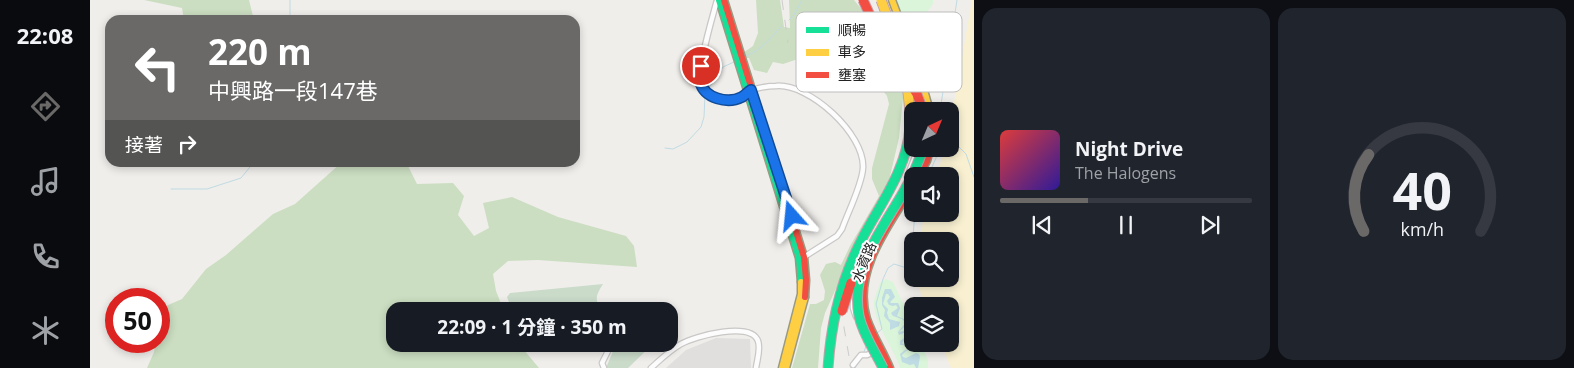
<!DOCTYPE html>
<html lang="zh-TW">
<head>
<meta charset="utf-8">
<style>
  :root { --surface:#171b24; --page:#20242c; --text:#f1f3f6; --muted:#9ea1a6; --line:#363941; --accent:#6a6968 }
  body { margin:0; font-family:"Open Sans","Noto Sans TC",sans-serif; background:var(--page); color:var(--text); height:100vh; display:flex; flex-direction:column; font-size:19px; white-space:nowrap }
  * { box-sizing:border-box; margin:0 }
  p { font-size:16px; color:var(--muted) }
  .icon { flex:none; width:28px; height:28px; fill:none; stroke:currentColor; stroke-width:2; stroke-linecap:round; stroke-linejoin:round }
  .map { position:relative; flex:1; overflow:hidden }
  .details { display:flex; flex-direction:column; gap:8px; padding:8px; background:#0d0f14; width:600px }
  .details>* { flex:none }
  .guide { position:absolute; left:15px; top:15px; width:475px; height:152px; border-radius:15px; box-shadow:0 2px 8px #0003; background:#6a6968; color:#fff; overflow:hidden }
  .needle { width:32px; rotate:44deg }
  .buttons { position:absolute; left:814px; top:102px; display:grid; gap:10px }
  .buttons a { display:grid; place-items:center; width:55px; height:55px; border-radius:10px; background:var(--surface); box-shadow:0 2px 8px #0003; font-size:25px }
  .speed { position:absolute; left:15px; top:288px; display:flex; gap:10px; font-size:25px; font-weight:700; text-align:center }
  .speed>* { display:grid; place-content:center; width:65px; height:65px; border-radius:50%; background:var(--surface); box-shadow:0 2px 8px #0003; line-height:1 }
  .speed .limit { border:8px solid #d22; background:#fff; color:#111 }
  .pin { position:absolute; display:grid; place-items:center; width:42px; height:42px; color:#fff; margin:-21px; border:2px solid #fff; border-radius:50%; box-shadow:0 1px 5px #0007 }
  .me { position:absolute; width:55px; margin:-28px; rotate:342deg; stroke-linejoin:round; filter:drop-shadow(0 0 4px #0008) }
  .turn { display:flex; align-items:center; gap:18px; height:105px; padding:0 20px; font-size:22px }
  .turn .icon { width:65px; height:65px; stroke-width:2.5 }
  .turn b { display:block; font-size:35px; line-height:42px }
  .then { display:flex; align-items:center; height:48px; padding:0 20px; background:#0003; gap:10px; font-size:19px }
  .details .tile { flex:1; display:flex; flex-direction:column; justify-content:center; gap:8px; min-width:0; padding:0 18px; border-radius:15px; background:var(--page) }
  .details .dial { align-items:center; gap:0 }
  .dial svg { height:130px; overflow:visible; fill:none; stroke:var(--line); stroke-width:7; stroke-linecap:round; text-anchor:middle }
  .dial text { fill:var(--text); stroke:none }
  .song { display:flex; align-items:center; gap:15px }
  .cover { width:60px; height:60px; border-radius:8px; background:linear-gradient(135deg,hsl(0 70% 55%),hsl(250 70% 35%)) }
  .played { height:5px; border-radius:2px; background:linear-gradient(90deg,var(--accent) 35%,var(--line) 35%) }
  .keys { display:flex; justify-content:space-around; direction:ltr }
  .details .tiles { flex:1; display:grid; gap:8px; grid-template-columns:repeat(2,1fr) }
  .trip { position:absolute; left:296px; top:302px; width:292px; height:50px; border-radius:15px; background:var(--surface); box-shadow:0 2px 8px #0003; font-weight:700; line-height:50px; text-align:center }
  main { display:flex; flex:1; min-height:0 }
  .dock { display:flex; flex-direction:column; width:90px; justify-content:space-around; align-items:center; background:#090b0e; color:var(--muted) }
  .dock .icon { width:35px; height:35px }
  .dock .on { color:var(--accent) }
  .dock b { font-size:22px; color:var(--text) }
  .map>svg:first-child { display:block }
  .forest { fill:#cbdec1 }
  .sand { fill:#f8f0d0 }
  .cemetery { fill:#cadbca }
  .park { fill:#daf5da }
  .parking { fill:#e0dfde }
  .water { fill:#bfdbe3 }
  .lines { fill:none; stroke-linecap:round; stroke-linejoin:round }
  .stream { stroke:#bfdbe3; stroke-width:1 }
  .street-casing { stroke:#c9c8c7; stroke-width:7 }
  .fast-casing { stroke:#999a82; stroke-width:9 }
  .slow-casing { stroke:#999a82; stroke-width:9 }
  .jam-casing { stroke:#999a82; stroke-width:9 }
  .street { stroke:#fdfcfc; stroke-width:4.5 }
  .fast { stroke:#16e098; stroke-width:6 }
  .slow { stroke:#ffcf43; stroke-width:6 }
  .jam { stroke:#f24e42; stroke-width:6 }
  .rail { stroke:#ccc; stroke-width:1; stroke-dasharray:10 10; stroke-linecap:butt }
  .fast-bridge-casing { stroke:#c5a2ac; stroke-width:11; stroke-linecap:butt }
  .slow-bridge-casing { stroke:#c5a2ac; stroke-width:11; stroke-linecap:butt }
  .jam-bridge-casing { stroke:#c5a2ac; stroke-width:11; stroke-linecap:butt }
  .fast-bridge { stroke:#16e098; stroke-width:9 }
  .slow-bridge { stroke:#ffcf43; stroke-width:9 }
  .jam-bridge { stroke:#f24e42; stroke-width:9 }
  .route-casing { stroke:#114b97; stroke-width:12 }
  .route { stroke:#1a73e8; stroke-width:9 }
  .labels { text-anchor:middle; stroke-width:4; stroke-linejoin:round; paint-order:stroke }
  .street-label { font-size:14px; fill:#222; stroke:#fff }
  .key { fill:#fff; stroke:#bdbdbd; stroke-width:1 }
  .key-label { font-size:14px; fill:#222 }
</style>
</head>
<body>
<main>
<nav class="dock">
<b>22:08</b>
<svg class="icon on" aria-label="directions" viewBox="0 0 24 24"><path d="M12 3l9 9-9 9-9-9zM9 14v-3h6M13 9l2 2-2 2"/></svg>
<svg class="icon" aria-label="music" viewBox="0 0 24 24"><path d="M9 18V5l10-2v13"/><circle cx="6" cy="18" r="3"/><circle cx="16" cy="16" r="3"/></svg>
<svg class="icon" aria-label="phone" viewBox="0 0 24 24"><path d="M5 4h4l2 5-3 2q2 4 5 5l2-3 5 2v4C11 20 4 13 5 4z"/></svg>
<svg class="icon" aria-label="climate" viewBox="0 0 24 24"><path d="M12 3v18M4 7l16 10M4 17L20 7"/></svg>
</nav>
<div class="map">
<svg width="884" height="368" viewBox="0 0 884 368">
  <rect width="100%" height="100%" fill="#f0eeeb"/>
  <g class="forest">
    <path d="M54,0H159L164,20H94L92,8Z"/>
    <path d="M666,0H690L694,27L700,28L699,0H764L773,11L784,37L807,71L814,89L809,138L797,189L761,255L735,313L731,328L728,368H702L720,304H726L734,300L735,291L730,275L736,264L745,262L751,265L760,246L789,196L782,179V168L799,104L797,96L763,51L737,38L742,27L731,20C720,28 714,47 708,59L693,64L683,62L677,73L664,70L659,58H654L653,53L663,46L668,33Z"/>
    <path d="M251,163H330L318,166L327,184L363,183L374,196L368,215L384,236L399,228L393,203L422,197L468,217L536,236L544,246L547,267L448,260L418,261L403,274L406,291L414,311H305V344H429L449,368H57L64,352L66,341H69V309L92,299L116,269L136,255L183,214L205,204Z"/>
  </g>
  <path class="sand" d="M882,0H884V368H861L851,344H860V306H836L825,279H860V241H830L834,214H860V176H845L856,149H860V125Z"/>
  <g class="cemetery">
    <path d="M513,284C506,295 504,300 512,311H428L420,305L417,297L420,293Z"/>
    <path d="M534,344H563L538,368H516L523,351H531Z"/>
  </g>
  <g class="park">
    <path d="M804,0H843V4L837,12L810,14Z"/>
    <path d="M796,279L803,282L822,323V344H832L838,361V368H810C804,349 785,324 784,306C783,299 788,289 790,283Z"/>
  </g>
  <g class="parking">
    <path d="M837,12V39L824,42L810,14Z"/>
    <path d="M626,338L660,339L661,368H576L596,350Z"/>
  </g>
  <g class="water">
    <path d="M795,289H801L805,297L800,302L801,303H808L810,308L807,316L814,319L816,322L815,326L809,332L821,329L822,331L812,343L813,344L821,340L822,342L813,345H810V341L818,335L820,331H818L809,335L808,332L814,325V321L812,319L803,316L801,313L808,308L806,305L803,306L799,305L797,301L800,297L798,294H796L793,304L798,309L797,313L799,319L810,322L809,326L800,330V323L794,316L795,310L792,305V298Z"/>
    <path d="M824,344H826L824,348L816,351L812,355L813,357L816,358L826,353L829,354L830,357L828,368H826L824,364L820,365L812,362L810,354L815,350L823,347Z"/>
  </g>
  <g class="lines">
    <g class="stream">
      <path d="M200,0V20"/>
      <path d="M699,20L704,15L712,0"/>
      <path d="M656,56C671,51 681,37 692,26"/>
      <path d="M618,89L633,67L644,62"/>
      <path d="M850,111L867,0"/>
      <path d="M860,138L876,154L884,177"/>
      <path d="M575,148L583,149L597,142L611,127L614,117L615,95"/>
      <path d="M838,176L850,149"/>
      <path d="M81,189H117L151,178L164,162"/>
      <path d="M787,333L792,329L786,304L793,279L798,268L804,264L820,269L825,214"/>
      <path d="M774,352L776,346"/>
      <path d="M765,368L773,356"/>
    </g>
    <g class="street-casing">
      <g id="street">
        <path d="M627,0C623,16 605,73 612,85C615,93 624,99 632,101C638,102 649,100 654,96C656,94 658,92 660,91C666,88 678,86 686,86C719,83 775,134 773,168C772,185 758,212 752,229L747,236L714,257"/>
        <path d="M823,67L830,90"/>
        <path d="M817,177L824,159L827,149"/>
        <path d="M763,297V308L766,317"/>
        <path d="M763,365L771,355H777L786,351"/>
        <path d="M514,368L512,363L520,347"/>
        <path d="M561,368C570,360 580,350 591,344C605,336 661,321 668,341C671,349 667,360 666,368"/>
      </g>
    </g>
    <g class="fast-casing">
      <g id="fast">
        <path d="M629,0L709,258L711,282"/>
        <path d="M813,43L822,82L826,111"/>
      </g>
    </g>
    <g class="slow-casing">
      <g id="slow">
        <path d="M802,0L828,69L840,111"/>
        <path d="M692,368L711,294V282"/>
        <path d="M696,368L715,297"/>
      </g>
    </g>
    <g class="jam-casing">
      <g id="jam">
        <path d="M634,0L714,257L716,280L715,297"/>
        <path d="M829,176L837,161L840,149"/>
        <path d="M800,368C793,351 783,336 777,319C762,272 799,225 822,188"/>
      </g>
    </g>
    <use href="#street" class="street"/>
    <use href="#fast" class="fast"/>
    <use href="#slow" class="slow"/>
    <use href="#jam" class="jam"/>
    <g class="rail">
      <path d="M692,0L698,43"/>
      <path d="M747,287L761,368"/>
    </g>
    <g class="fast-bridge-casing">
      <g id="fast-bridge">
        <path d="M738,368C741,323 751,279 772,239C791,203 817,169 820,127"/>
        <path d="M793,368C785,351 773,335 769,316C760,268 792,230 814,191C822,177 828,164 833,149"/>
      </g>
    </g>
    <g class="slow-bridge-casing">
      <path id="slow-bridge" d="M791,0C807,41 821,82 820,127"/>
    </g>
    <g class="jam-bridge-casing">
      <g id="jam-bridge">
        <path d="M773,0L789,35L827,94L833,111"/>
        <path d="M752,311L761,283"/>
      </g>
    </g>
    <use href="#fast-bridge" class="fast-bridge"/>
    <use href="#slow-bridge" class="slow-bridge"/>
    <use href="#jam-bridge" class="jam-bridge"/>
  </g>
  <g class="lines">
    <g class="route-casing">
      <path id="route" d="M611,66C610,70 609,77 610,81C614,99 638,104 652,97C655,95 658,92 661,90L702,216"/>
    </g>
    <use href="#route" class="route"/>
  </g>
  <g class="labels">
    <g class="street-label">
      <text transform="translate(774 262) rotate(-68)" y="5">水資路</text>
    </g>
  </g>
  <rect x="706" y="12" width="166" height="80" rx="8" class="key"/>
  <rect x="716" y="27" width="23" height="6" fill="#16e098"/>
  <rect x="716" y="49" width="23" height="7" fill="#ffcf43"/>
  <rect x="716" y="72" width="23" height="6" fill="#f24e42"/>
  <g class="key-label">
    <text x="748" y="35">順暢</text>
    <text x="748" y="57">車多</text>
    <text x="748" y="80">壅塞</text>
  </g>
</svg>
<div class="buttons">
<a><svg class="needle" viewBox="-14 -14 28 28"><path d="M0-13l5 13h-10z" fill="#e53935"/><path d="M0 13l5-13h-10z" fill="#9ea1a6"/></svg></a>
<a><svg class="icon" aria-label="sound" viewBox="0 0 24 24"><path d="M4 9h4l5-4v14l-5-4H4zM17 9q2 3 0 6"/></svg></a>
<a><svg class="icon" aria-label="search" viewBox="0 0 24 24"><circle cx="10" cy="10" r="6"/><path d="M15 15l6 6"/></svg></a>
<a><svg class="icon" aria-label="layers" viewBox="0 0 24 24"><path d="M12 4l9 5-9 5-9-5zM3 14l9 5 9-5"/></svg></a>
</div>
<div class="speed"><div class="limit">50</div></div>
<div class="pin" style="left:611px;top:66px;background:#d93025"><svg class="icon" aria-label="arrive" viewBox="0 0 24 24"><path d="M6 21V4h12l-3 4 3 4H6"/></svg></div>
<svg class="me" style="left:702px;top:216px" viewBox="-20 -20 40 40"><path d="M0-17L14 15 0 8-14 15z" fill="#1a73e8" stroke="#fff" stroke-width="4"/></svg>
<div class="trip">22:09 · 1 分鐘 · 350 m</div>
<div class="guide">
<div class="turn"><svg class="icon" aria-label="left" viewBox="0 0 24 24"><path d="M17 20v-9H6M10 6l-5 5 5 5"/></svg><div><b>220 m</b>中興路一段147巷</div></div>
<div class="then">接著<svg class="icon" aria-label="right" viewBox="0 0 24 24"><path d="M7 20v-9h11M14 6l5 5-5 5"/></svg></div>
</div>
</div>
<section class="details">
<div class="tiles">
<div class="tile">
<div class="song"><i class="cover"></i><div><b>Night Drive</b><p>The Halogens</p></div></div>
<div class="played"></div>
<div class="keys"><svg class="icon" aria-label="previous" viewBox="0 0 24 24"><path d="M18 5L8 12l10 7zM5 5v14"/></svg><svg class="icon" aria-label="pause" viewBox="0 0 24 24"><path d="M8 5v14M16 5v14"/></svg><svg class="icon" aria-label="next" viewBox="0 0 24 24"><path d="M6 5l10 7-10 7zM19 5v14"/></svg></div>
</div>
<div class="tile dial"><svg viewBox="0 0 100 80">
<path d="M14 69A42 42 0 1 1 86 69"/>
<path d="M14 69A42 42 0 0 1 17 22" stroke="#6a6968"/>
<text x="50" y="56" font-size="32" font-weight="700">40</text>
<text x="50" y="72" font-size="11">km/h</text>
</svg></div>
</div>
</section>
</main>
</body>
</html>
